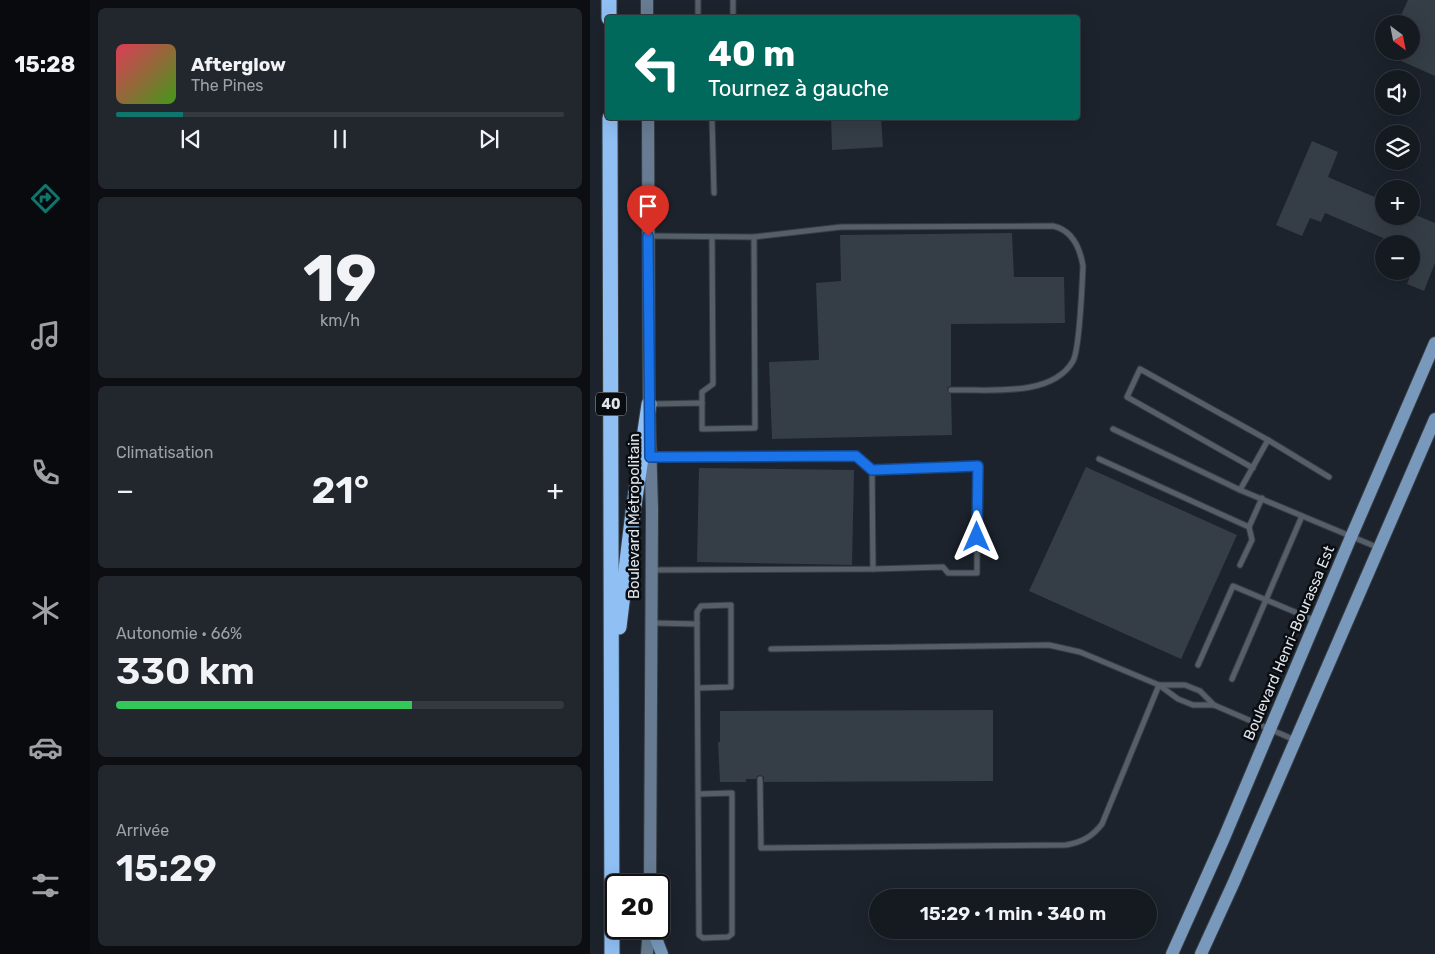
<!DOCTYPE html>
<html lang="fr">
<head>
<meta charset="utf-8">
<style>
  :root { --surface:#151a21; --page:#22272e; --text:#f1f3f6; --muted:#9da1a5; --line:#34383f; --accent:#0f766e }
  body { margin:0; font-family:Rubik,sans-serif; background:var(--page); color:var(--text); height:100vh; display:flex; flex-direction:column; font-size:19px; white-space:nowrap }
  * { box-sizing:border-box; margin:0 }
  p { font-size:16px; color:var(--muted) }
  .icon { flex:none; width:28px; height:28px; fill:none; stroke:currentColor; stroke-width:2; stroke-linecap:round; stroke-linejoin:round }
  .map { position:relative; flex:1; overflow:hidden }
  .drawer { display:flex; flex-direction:column; gap:8px; padding:8px; background:#0c0e12; width:500px }
  .drawer>* { flex:none }
  .guide { position:absolute; left:15px; top:15px; width:475px; height:105px; border-radius:5px; box-shadow:0 5px 20px #0002,0 0 0 1px var(--line); background:#00695c; color:#fff; overflow:hidden }
  .needle { width:32px; rotate:148deg }
  .fabs { position:absolute; left:785px; top:15px; display:grid; gap:10px }
  .fabs a { display:grid; place-items:center; width:45px; height:45px; border-radius:50%; background:var(--surface); box-shadow:0 5px 20px #0002,0 0 0 1px var(--line); font-size:25px }
  .speed { position:absolute; left:15px; top:874px; display:flex; gap:10px; font-size:25px; font-weight:700; text-align:center }
  .speed>* { display:grid; place-content:center; width:65px; height:65px; border-radius:50%; background:var(--surface); box-shadow:0 5px 20px #0002,0 0 0 1px var(--line); line-height:1 }
  .speed .limit { border:2px solid #111; border-radius:8px; background:#fff; color:#111 }
  .pin { position:absolute; display:grid; place-items:center; width:42px; height:42px; color:#fff; margin:-51px -21px; border-radius:50% 50% 50% 0; rotate:-45deg; box-shadow:0 0 5px #0007 }
  .pin .icon { rotate:45deg }
  .me { position:absolute; width:55px; margin:-28px; rotate:0deg; stroke-linejoin:round; filter:drop-shadow(0 0 4px #0008) }
  .turn { display:flex; align-items:center; gap:18px; height:105px; padding:0 20px; font-size:22px }
  .turn .icon { width:65px; height:65px; stroke-width:2.5 }
  .turn b { display:block; font-size:35px; line-height:42px }
  .big { font-size:38px; font-weight:600; line-height:1.1 }
  .drawer .tile { flex:1; display:flex; flex-direction:column; justify-content:center; gap:8px; min-width:0; padding:0 18px; border-radius:8px; background:var(--page) }
  .drawer .dial { align-items:center; gap:0 }
  .dial b { font-size:65px; line-height:1 }
  .song { display:flex; align-items:center; gap:15px }
  .cover { width:60px; height:60px; border-radius:8px; background:linear-gradient(135deg,hsl(350 70% 55%),hsl(100 70% 35%)) }
  .played { height:5px; border-radius:2px; background:linear-gradient(90deg,var(--accent) 15%,var(--line) 15%) }
  .keys { display:flex; justify-content:space-around; direction:ltr }
  .heat { display:flex; justify-content:space-between; align-items:center; font-size:28px; direction:ltr }
  .charge { height:8px; border-radius:4px; background:linear-gradient(90deg,#34c759 66%,var(--line) 0) }
  .trip { position:absolute; left:279px; top:889px; width:288px; height:50px; border-radius:25px; background:var(--surface); box-shadow:0 5px 20px #0002,0 0 0 1px var(--line); font-weight:600; line-height:50px; text-align:center }
  main { display:flex; flex:1; min-height:0 }
  .dock { display:flex; flex-direction:column; width:90px; justify-content:space-around; align-items:center; background:#080a0d; color:var(--muted) }
  .dock .icon { width:35px; height:35px }
  .dock .active { color:var(--accent) }
  .dock b { font-size:22px; color:var(--text) }
  .map>svg:first-child { display:block }
  .building { fill:#353d46 }
  .lines { fill:none; stroke-linecap:round; stroke-linejoin:round }
  .service-casing { stroke:#363d43; stroke-width:7 }
  .secondary-casing { stroke:#363d43; stroke-width:14 }
  .primary-casing { stroke:#363d43; stroke-width:14 }
  .motorway-casing { stroke:#363d43; stroke-width:17 }
  .service { stroke:#565f69; stroke-width:5 }
  .secondary { stroke:#677c92; stroke-width:12 }
  .primary { stroke:#7899bc; stroke-width:12 }
  .motorway { stroke:#8fbff3; stroke-width:15 }
  .route-casing { stroke:#114b97; stroke-width:12 }
  .route { stroke:#1a73e8; stroke-width:9 }
  .labels { text-anchor:middle; stroke-width:5; stroke-linejoin:round; paint-order:stroke }
  .shield { fill:#090c10; stroke:#a0a4a9; stroke-width:1 }
  .shield-label { font-size:14px; font-weight:bold; fill:#e0e5eb }
  .street-label { font-size:15px; fill:#e0e5eb; stroke:#090c10 }
</style>
</head>
<body>
<main>
<nav class="dock">
<b>15:28</b>
<svg class="icon active" aria-label="directions" viewBox="0 0 24 24"><path d="M12 3l9 9-9 9-9-9zM9 14v-3h6M13 9l2 2-2 2"/></svg>
<svg class="icon" aria-label="music" viewBox="0 0 24 24"><path d="M9 18V5l10-2v13"/><circle cx="6" cy="18" r="3"/><circle cx="16" cy="16" r="3"/></svg>
<svg class="icon" aria-label="phone" viewBox="0 0 24 24"><path d="M5 4h4l2 5-3 2q2 4 5 5l2-3 5 2v4C11 20 4 13 5 4z"/></svg>
<svg class="icon" aria-label="climate" viewBox="0 0 24 24"><path d="M12 3v18M4 7l16 10M4 17L20 7"/></svg>
<svg class="icon" aria-label="car" viewBox="0 0 24 24"><path d="M5 17H2v-5l4-1 3-4h7l3 4 3 1v5h-3M9 17h6M6 11h13"/><circle cx="7" cy="17" r="2"/><circle cx="17" cy="17" r="2"/></svg>
<svg class="icon" aria-label="filters" viewBox="0 0 24 24"><path d="M4 7h16M4 17h16"/><circle cx="9" cy="7" r="2"/><circle cx="15" cy="17" r="2"/></svg>
</nav>
<section class="drawer">
<div class="tile">
<div class="song"><i class="cover"></i><div><b>Afterglow</b><p>The Pines</p></div></div>
<div class="played"></div>
<div class="keys"><svg class="icon" aria-label="previous" viewBox="0 0 24 24"><path d="M18 5L8 12l10 7zM5 5v14"/></svg><svg class="icon" aria-label="pause" viewBox="0 0 24 24"><path d="M8 5v14M16 5v14"/></svg><svg class="icon" aria-label="next" viewBox="0 0 24 24"><path d="M6 5l10 7-10 7zM19 5v14"/></svg></div>
</div>
<div class="tile dial"><b>19</b><p>km/h</p></div>
<div class="tile"><p>Climatisation</p>
<div class="heat"><a>−</a><b class="big">21°</b><a>+</a></div>
</div>
<div class="tile"><p>Autonomie · 66%</p><b class="big">330 km</b><div class="charge"></div></div>
<div class="tile"><p>Arrivée</p><b class="big">15:29</b></div>
</section>
<div class="map">
<svg width="845" height="954" viewBox="0 0 845 954">
  <rect width="100%" height="100%" fill="#1c232c"/>
  <g class="building">
    <path d="M818,0H845V76L789,51H821V24H807Z"/>
    <path d="M241,118H291L293,147L242,150Z"/>
    <path d="M722,141L748,152L738,177L794,201V216H821V213L845,223V263L834,291L817,284L821,274V244H807L735,213L731,222L720,218L712,236L686,225Z"/>
    <path d="M422,233L424,277H474L475,323L361,324V386L358,387L357,390L361,394L362,435L182,439L179,362L229,360L226,283L251,281L250,235Z"/>
    <path d="M496,467L647,535L591,659L439,591Z"/>
    <path d="M109,468L264,470L262,565L107,562Z"/>
    <path d="M403,710V781L174,782V777L170,775L167,776L166,779H156V782H130L128,742H130V711Z"/>
  </g>
  <g class="lines">
    <g class="service-casing">
      <g id="service">
        <path d="M108,0V18"/>
        <path d="M143,18V0"/>
        <path d="M122,118L124,193"/>
        <path d="M164,237L251,227L463,226C482,230 490,248 493,266C492,284 490,348 483,361C462,398 397,389 361,390"/>
        <path d="M112,403V392L123,384L122,237"/>
        <path d="M60,404L112,403V429L165,428L164,237L60,236"/>
        <path d="M523,429L650,490L789,548"/>
        <path d="M678,440L739,477"/>
        <path d="M61,457L266,456L282,470L283,569L62,570"/>
        <path d="M509,459L659,527L672,498"/>
        <path d="M282,470L387,466V573H358L353,567L283,569"/>
        <path d="M650,490L678,440L550,369L537,397L663,468"/>
        <path d="M650,565L662,540L659,527"/>
        <path d="M63,623L107,624"/>
        <path d="M181,649L459,645L490,652L569,685L588,699L603,705H624"/>
        <path d="M608,665L643,586L724,620"/>
        <path d="M642,679L712,516"/>
        <path d="M570,685H595L610,691L624,705L705,740"/>
        <path d="M108,688L141,687V605L111,606L107,612V624L109,935L113,938L138,937L142,934V793L109,794"/>
        <path d="M170,779L171,848L476,845C492,842 502,837 512,824L569,685"/>
      </g>
    </g>
    <g class="secondary-casing">
      <g id="secondary">
        <path d="M57,0V18"/>
        <path d="M58,118L59,404L62,510L60,885"/>
        <path d="M57,954L59,928"/>
      </g>
    </g>
    <g class="primary-casing">
      <g id="primary">
        <path d="M62,928L72,954"/>
        <path d="M582,954L634,838L761,537L845,343"/>
        <path d="M611,954L644,882L845,419"/>
      </g>
    </g>
    <g class="motorway-casing">
      <g id="motorway">
        <path d="M19,0V18"/>
        <path d="M20,118L22,954"/>
        <path d="M29,627L43,512L59,404"/>
      </g>
    </g>
    <use href="#service" class="service"/>
    <use href="#secondary" class="secondary"/>
    <use href="#primary" class="primary"/>
    <use href="#motorway" class="motorway"/>
  </g>
  <g class="lines">
    <g class="route-casing">
      <path id="route" d="M58,236L60,457L266,456L282,470L388,466L387,537"/>
    </g>
    <use href="#route" class="route"/>
  </g>
  <g class="labels">
    <rect class="shield" x="6" y="392.5" width="30" height="23" rx="4"/>
    <g class="shield-label">
      <text x="21" y="409">40</text>
    </g>
    <g class="street-label">
      <text transform="translate(44 516) rotate(-90)" y="5">Boulevard Métropolitain</text>
      <text transform="translate(699 643) rotate(-67)" y="5">Boulevard Henri-Bourassa Est</text>
    </g>
  </g>
</svg>
<div class="fabs">
<a><svg class="needle" viewBox="-14 -14 28 28"><path d="M0-13l5 13h-10z" fill="#e53935"/><path d="M0 13l5-13h-10z" fill="#9da1a5"/></svg></a>
<a><svg class="icon" aria-label="sound" viewBox="0 0 24 24"><path d="M4 9h4l5-4v14l-5-4H4zM17 9q2 3 0 6"/></svg></a>
<a><svg class="icon" aria-label="layers" viewBox="0 0 24 24"><path d="M12 4l9 5-9 5-9-5zM3 14l9 5 9-5"/></svg></a>
<a>+</a>
<a>−</a>
</div>
<div class="speed"><div class="limit">20</div></div>
<div class="pin" style="left:58px;top:236px;background:#d93025"><svg class="icon" aria-label="arrive" viewBox="0 0 24 24"><path d="M6 21V4h12l-3 4 3 4H6"/></svg></div>
<svg class="me" style="left:387px;top:537px" viewBox="-20 -20 40 40"><path d="M0-17L14 15 0 8-14 15z" fill="#1a73e8" stroke="#fff" stroke-width="4"/></svg>
<div class="trip">15:29 · 1 min · 340 m</div>
<div class="guide">
<div class="turn"><svg class="icon" aria-label="left" viewBox="0 0 24 24"><path d="M17 20v-9H6M10 6l-5 5 5 5"/></svg><div><b>40 m</b>Tournez à gauche</div></div>
</div>
</div>
</main>
</body>
</html>
